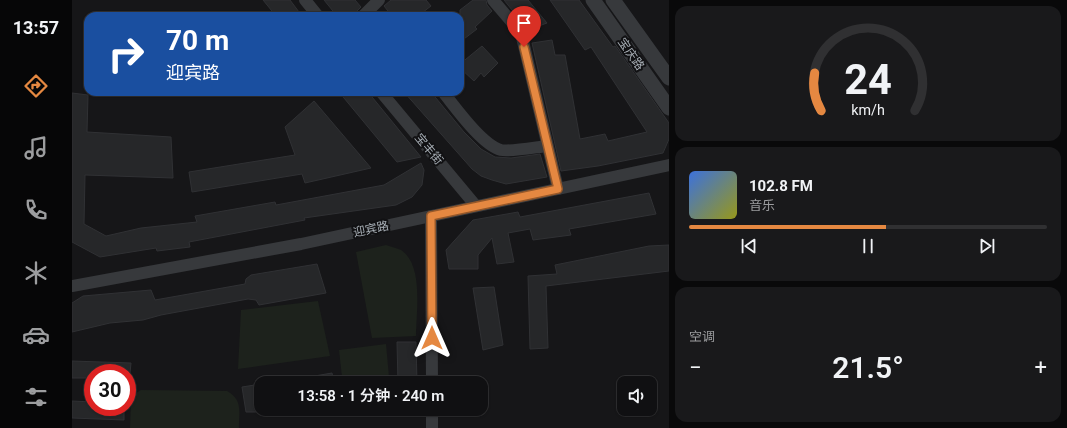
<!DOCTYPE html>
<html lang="zh">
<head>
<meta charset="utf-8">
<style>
  :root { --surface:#101012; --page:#19191b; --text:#f1f3f6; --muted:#9c9d9f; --line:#303032; --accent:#e58841 }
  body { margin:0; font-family:Roboto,"Noto Sans SC",sans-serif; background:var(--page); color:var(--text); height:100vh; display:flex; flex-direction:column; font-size:15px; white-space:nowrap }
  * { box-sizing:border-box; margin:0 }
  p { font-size:13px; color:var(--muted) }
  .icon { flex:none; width:22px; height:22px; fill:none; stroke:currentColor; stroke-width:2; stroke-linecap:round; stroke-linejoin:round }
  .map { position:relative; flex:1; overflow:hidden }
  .sheet { display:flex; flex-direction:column; gap:6px; padding:6px; background:#09090a; width:398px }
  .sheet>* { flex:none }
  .hud { position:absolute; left:12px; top:12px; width:380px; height:84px; border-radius:12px; box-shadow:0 1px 3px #0004,0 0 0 1px var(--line); background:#1a4fa0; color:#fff; overflow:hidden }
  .controls { position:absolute; left:545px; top:376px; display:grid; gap:8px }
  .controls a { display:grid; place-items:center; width:40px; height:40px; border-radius:8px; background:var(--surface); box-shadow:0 1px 3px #0004,0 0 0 1px var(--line); font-size:20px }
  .speed { position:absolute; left:12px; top:364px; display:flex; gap:8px; font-size:20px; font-weight:700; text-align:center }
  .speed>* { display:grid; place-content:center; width:52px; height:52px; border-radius:50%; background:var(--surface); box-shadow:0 1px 3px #0004,0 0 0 1px var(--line); line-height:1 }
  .speed .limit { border:6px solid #d22; background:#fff; color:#111 }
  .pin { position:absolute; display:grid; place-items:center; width:34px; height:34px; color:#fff; margin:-41px -17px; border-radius:50% 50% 50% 0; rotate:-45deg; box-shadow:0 0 4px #0007 }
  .pin .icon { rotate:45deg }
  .me { position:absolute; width:44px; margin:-22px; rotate:0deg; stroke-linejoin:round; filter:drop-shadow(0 0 3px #0008) }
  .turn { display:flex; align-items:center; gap:14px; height:84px; padding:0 16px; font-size:18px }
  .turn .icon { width:52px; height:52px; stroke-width:2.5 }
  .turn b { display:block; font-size:28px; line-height:34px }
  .big { font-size:30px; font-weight:600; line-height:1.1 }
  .sheet .card { flex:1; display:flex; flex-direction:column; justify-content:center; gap:6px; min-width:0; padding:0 14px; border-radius:12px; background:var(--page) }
  .sheet .dial { align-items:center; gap:0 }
  .dial svg { height:104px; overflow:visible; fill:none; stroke:var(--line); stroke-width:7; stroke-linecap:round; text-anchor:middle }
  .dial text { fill:var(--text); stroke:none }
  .song { display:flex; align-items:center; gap:12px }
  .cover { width:48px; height:48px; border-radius:6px; background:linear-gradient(135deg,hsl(220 70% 55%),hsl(60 70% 35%)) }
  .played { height:4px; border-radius:2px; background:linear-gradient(90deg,var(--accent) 55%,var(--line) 55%) }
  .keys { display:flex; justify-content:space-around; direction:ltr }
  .heat { display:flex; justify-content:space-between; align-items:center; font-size:22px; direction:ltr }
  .trip { position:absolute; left:182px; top:376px; width:234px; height:40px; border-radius:12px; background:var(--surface); box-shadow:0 1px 3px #0004,0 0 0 1px var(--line); font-weight:600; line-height:40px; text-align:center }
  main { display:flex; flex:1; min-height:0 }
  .menu { display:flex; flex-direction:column; width:72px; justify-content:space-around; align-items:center; background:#060607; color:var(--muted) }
  .menu .icon { width:28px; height:28px }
  .menu .on { color:var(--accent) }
  .menu b { font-size:18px; color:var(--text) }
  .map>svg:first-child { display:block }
  .green { fill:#1d221c }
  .building { fill:#262729; stroke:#303134 }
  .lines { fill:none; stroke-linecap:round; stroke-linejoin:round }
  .minor { stroke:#37393c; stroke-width:12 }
  .tertiary { stroke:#37393c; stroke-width:15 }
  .route-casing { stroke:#95582a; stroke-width:10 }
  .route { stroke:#e58841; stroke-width:7 }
  .labels { text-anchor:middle; stroke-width:4; stroke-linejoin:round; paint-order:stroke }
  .street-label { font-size:12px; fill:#a9b0b7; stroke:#111113 }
</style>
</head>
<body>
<main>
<nav class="menu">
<b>13:57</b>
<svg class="icon on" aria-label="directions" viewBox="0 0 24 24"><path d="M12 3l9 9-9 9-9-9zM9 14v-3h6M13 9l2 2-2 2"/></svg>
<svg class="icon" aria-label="music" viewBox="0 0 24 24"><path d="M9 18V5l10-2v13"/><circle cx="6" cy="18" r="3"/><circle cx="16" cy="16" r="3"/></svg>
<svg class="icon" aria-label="phone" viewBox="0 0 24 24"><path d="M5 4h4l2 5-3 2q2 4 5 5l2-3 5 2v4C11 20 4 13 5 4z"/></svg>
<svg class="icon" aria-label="climate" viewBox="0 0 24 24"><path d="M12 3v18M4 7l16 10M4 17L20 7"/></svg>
<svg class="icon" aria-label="car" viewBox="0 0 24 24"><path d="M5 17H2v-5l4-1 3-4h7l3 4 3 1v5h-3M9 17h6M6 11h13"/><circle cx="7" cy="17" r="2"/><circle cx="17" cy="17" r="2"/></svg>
<svg class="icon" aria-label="filters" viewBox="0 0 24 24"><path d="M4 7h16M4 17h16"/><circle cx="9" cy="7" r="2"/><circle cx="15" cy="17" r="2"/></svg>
</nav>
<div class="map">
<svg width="597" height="428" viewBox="0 0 597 428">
  <rect width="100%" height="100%" fill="#161618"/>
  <g class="green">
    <path d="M314,245C319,247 325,248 329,250C352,265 344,313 344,336L300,338L284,252Z"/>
    <path d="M246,301L258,356L166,369L169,310Z"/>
    <path d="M314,344L317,377L303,383H275L270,377L267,350Z"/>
    <path d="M69,390L155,391C171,400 167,412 167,428H58L59,400L61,395Z"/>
  </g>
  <g class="building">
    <path d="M191,0H218L230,16H204Z"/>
    <path d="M252,0H283L289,7L285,11L284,16L280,12L274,16H265Z"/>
    <path d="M319,0H354L359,6L346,16H320L312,6Z"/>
    <path d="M401,0H414L415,5L420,11L403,27L405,29L388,42V10Z"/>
    <path d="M432,0H456L475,23L456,30Z"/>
    <path d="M478,0H507L541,47L543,46L597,123V139L591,153L526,166L489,171L460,43L480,40L483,55H493L508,139L533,134L536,141L575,132L519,47L513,50Z"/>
    <path d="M410,46L426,63L412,77L409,73L402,81L388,68V64Z"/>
    <path d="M267,92H296L349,157L325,162Z"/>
    <path d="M332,92H359L392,132L409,149L423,157L439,158L468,154L475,177L434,184L420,180L409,176L400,169Z"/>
    <path d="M0,93L16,95L15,132L99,137L101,178L13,175L12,224L34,236L69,228L125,222L123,216L203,202L204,205L312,185L349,163L352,170L350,185L340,197L324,205L232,218L233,220L117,242L118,247L85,251L84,248L28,257L0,242Z"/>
    <path d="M242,101L299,168L233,183L230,174L120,192L117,172L223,155L213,127Z"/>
    <path d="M577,193L584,214L497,229L499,235L461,240L458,229L436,233L442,262L425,264L420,238L406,255V269H377L374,250L401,220L446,212L448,217Z"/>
    <path d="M597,245V271L474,286L476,348L458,349L456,276L485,274L483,265L577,246Z"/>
    <path d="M245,264L254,293L187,305L184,300L176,299L89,315L71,320L38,323L0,332V303L11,296L79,290L83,300L173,284L174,279L179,275Z"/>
    <path d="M422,287L431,345L411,350L401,288Z"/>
    <path d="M325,342H344L345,383H326Z"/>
    <path d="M0,361L59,363L58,373H21V378H0Z"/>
    <path d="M260,373L262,383H232L231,378Z"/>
    <path d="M189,384V412H174L170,387Z"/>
    <path d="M0,401L21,402V407H52V420L0,418Z"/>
  </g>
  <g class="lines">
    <g class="minor">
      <path d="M233,0L246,16"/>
      <path d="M421,0L449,33L486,189"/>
      <path d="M291,16L307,0"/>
      <path d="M309,92L404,206"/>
      <path d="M371,92C384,108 410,145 429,150C438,152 465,147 475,146"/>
      <path d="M359,216L360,383"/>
      <path d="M0,286L229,244L597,165"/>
      <path d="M360,409V428"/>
    </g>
    <g class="tertiary">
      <path d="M521,0L597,108"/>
      <path d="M541,0L597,78"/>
    </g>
  </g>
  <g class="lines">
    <g class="route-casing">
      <path id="route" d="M360,338L359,216L486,189L452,47"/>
    </g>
    <use href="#route" class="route"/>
  </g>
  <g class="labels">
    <g class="street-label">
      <text transform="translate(559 54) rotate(55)" y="4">宝庆路</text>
      <text transform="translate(357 149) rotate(50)" y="4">宝丰街</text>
      <text transform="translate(299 229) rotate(-12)" y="4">迎宾路</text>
    </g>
  </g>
</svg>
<div class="controls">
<a><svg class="icon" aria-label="sound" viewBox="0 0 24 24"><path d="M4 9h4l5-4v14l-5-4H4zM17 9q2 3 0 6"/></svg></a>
</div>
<div class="speed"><div class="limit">30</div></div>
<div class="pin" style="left:452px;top:47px;background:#d93025"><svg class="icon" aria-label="arrive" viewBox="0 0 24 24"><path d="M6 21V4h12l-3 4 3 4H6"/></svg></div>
<svg class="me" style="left:360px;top:338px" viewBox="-20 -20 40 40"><path d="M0-17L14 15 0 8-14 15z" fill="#e58841" stroke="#fff" stroke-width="4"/></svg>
<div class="trip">13:58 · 1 分钟 · 240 m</div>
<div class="hud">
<div class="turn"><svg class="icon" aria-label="right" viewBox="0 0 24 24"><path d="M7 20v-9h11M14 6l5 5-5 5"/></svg><div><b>70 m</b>迎宾路</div></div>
</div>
</div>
<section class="sheet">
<div class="card dial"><svg viewBox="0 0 100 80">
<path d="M14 69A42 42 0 1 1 86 69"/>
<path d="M14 69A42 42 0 0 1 9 40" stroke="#e58841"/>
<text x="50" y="56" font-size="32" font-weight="700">24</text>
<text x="50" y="72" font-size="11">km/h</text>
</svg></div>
<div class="card">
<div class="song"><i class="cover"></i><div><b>102.8 FM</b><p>音乐</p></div></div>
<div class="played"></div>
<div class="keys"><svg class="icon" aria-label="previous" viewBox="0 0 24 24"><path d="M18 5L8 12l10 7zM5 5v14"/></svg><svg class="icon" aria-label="pause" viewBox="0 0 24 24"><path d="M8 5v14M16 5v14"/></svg><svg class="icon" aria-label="next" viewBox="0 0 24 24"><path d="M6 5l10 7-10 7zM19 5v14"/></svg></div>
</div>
<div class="card"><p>空调</p>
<div class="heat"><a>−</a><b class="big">21.5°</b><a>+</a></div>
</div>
</section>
</main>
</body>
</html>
